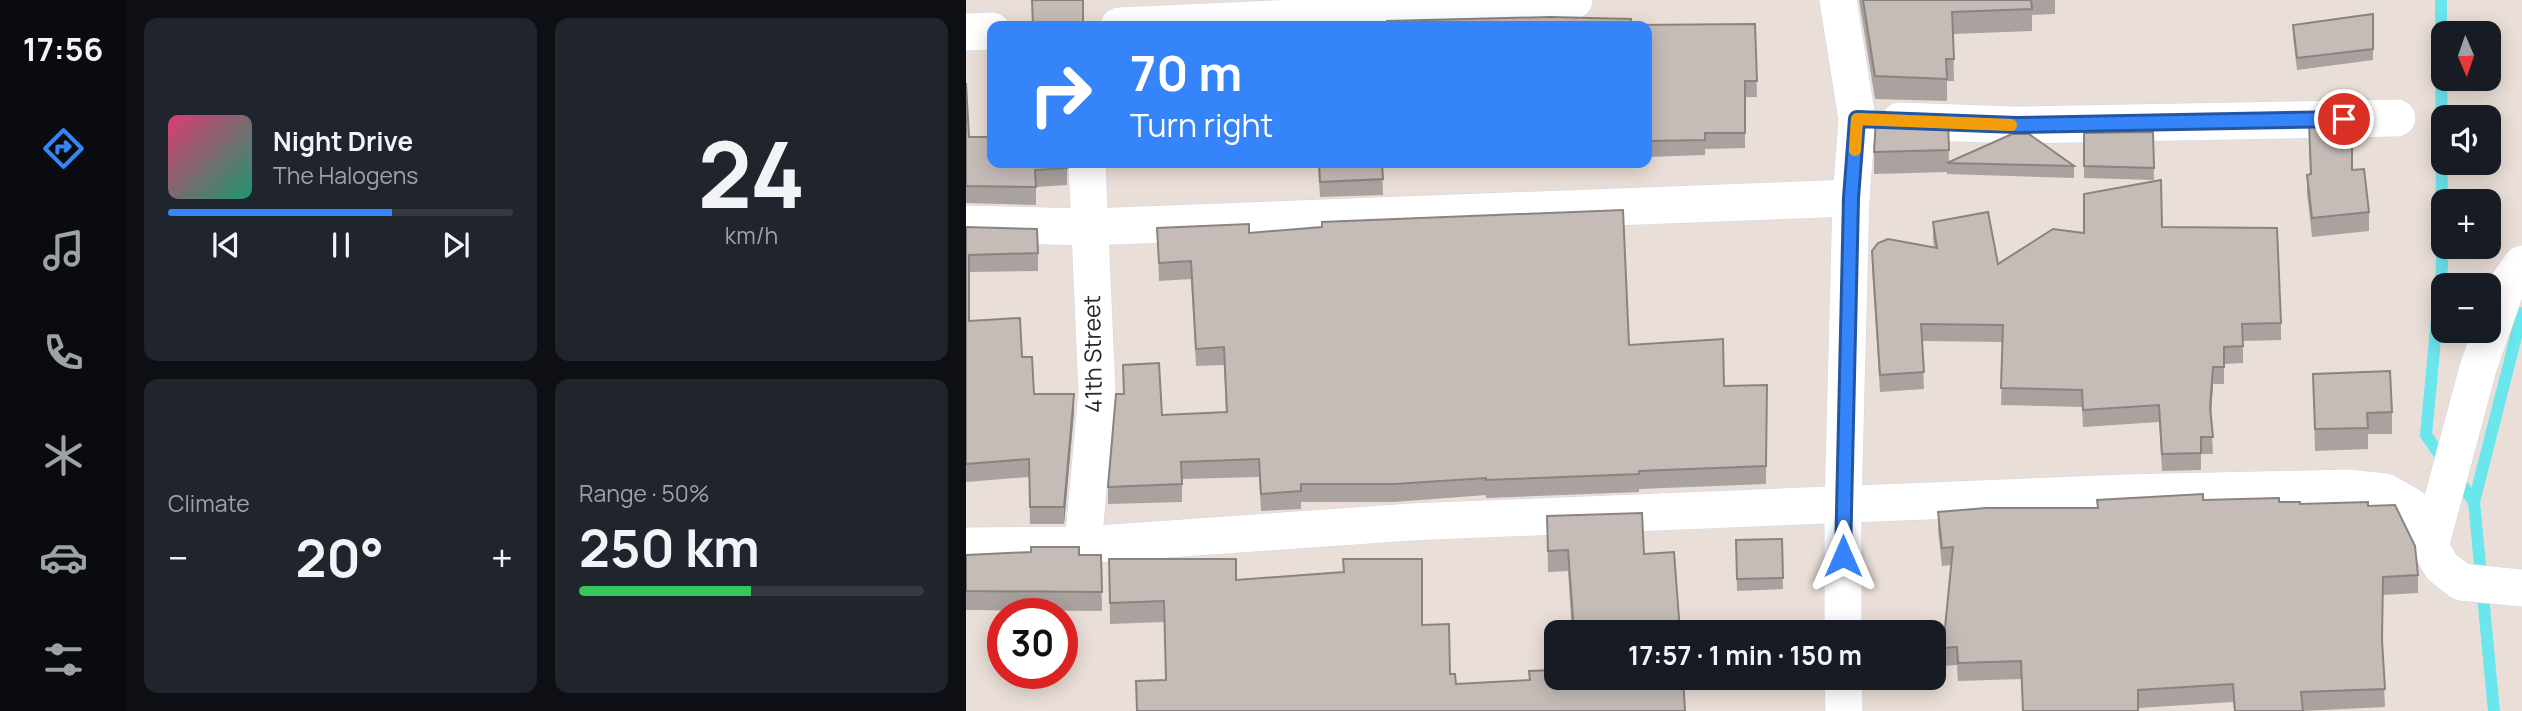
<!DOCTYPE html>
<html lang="en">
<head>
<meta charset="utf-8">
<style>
  :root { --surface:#171b24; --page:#20242c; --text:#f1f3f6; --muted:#9ea1a6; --line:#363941; --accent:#3684f9 }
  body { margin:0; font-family:Manrope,sans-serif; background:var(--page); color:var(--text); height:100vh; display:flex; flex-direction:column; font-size:26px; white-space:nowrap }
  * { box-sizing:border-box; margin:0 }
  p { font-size:23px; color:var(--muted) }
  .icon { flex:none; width:38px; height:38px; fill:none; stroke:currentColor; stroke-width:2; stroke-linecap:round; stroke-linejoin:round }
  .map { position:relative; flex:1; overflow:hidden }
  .sheet { display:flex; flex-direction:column; gap:18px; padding:18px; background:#0d0f14; width:840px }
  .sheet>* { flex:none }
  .guide { position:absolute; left:21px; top:21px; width:665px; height:147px; border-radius:14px; box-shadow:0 4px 18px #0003; background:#3684f9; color:#fff; overflow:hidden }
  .needle { width:46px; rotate:178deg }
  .controls { position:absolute; left:1465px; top:21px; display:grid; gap:14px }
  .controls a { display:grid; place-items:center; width:70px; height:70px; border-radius:14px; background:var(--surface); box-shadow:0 4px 18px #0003; font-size:35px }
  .speed { position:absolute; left:21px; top:598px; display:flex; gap:14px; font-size:35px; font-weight:700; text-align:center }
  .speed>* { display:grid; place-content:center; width:91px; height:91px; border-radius:50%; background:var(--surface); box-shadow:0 4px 18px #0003; line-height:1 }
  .speed .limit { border:10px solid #d22; background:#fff; color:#111 }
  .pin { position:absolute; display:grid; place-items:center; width:60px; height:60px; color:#fff; margin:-30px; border:4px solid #fff; border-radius:50%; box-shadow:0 2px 7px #0007 }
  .me { position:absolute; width:77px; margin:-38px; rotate:0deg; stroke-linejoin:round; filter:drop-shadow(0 0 5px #0008) }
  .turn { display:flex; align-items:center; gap:24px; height:147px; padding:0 28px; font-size:32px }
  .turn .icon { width:91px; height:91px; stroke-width:2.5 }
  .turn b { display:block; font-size:49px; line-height:60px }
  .big { font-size:52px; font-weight:700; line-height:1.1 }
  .sheet .card { flex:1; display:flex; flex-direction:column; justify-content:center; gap:10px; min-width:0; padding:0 24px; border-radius:14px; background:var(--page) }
  .sheet .dial { align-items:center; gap:0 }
  .dial b { font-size:91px; line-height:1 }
  .song { display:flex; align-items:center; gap:21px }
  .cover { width:84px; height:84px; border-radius:10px; background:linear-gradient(135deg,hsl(340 70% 55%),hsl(160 70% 35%)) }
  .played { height:7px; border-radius:4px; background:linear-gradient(90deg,var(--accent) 65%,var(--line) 65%) }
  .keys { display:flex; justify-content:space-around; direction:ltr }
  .heat { display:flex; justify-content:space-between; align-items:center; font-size:38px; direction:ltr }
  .charge { height:10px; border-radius:5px; background:linear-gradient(90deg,#34c759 50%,var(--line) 0) }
  .sheet .tiles { flex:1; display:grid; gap:18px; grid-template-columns:repeat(2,1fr) }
  .trip { position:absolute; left:578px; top:620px; width:402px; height:70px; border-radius:14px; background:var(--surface); box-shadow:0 4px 18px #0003; font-weight:700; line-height:70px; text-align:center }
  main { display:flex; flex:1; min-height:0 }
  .dock { display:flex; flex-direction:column; width:126px; justify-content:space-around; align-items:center; background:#090b0e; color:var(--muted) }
  .dock .icon { width:49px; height:49px }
  .dock .current { color:var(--accent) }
  .dock b { font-size:32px; color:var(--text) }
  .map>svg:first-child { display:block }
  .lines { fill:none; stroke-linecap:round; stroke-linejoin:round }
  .stream { stroke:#6ae6ed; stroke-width:12 }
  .street-casing { stroke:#ced5e1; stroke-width:38 }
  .street { stroke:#fff; stroke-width:37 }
  .wall { fill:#a9a29e }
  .shaded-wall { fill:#8a8481 }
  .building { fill:#c5bcb8; stroke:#8a8481; stroke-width:2 }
  .route-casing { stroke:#2356a2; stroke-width:18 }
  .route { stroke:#3684f9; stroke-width:12 }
  .slow { stroke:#f59e0b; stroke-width:12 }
  .labels { text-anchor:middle; stroke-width:5; stroke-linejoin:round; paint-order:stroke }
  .street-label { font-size:23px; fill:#272727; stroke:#fff }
</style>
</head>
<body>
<main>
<nav class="dock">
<b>17:56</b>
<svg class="icon current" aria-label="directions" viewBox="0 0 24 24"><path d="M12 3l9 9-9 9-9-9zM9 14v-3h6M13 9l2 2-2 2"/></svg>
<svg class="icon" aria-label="music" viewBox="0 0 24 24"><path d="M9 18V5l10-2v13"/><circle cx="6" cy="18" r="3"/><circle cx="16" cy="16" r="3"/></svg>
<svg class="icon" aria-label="phone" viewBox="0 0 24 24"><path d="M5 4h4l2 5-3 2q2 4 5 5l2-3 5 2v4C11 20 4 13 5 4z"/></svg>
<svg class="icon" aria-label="climate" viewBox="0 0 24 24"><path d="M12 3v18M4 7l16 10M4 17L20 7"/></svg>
<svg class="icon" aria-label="car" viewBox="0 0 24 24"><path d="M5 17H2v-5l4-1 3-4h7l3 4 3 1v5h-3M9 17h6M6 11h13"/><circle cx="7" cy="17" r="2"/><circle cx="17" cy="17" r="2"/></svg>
<svg class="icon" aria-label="filters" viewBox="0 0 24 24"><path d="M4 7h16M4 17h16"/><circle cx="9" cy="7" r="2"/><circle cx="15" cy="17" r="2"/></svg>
</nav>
<section class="sheet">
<div class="tiles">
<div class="card">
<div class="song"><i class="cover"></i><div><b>Night Drive</b><p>The Halogens</p></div></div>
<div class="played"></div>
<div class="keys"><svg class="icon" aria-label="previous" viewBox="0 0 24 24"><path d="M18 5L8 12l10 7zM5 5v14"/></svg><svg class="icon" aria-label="pause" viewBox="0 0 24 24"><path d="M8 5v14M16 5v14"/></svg><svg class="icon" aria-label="next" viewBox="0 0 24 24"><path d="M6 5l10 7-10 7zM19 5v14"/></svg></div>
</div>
<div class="card dial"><b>24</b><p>km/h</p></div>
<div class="card"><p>Climate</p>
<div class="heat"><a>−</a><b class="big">20°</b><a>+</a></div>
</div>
<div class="card"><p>Range · 50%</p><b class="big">250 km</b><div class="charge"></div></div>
</div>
</section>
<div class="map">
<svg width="1556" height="711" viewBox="0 0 1556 711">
  <rect width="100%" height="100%" fill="#eadfd8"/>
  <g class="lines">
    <g class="stream">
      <path d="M1475,0L1476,266L1460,435L1479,462"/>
      <path d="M1490,476L1508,502"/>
      <path d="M1528,711L1508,502L1556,313"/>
    </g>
    <g class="street-casing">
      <g id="street">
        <path d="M872,0L891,119L885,198L877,506V632"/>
        <path d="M153,26L461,12L608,0"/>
        <path d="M0,32L26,31"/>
        <path d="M934,121L1050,125L1431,118"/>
        <path d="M0,224L123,227L885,198"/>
        <path d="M117,545L131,392L121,163"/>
        <path d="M0,546L117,545L445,522L1158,493L1382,488L1419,492L1444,506L1464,547L1476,567L1495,582L1556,588"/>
        <path d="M1464,547L1512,368L1541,285L1556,264"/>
        <path d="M877,677L878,711"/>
      </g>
    </g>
    <use href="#street" class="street"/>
  </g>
  <g class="wall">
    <path d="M893,0H1089V14L1066,15V31L987,34L988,81H981V101L909,99Z"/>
    <path d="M1407,14V60L1331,70L1327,36V25Z"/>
    <path d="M584,17L665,19V25L789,24L791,97H779V148L739,149V155L681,157V26H405V23L421,24V21Z"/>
    <path d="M0,83L3,137L101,163V185L70,187V205L0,203Z"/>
    <path d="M982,122L983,162L1108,166V178L981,174V172L908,174V152Z"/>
    <path d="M1343,123L1386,170L1403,212V231L1346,237L1341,193V175L1344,174Z"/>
    <path d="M1187,132L1188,180L1118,178V133Z"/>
    <path d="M352,163H416L417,195L354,197Z"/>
    <path d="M491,163H536V164L491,165Z"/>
    <path d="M967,222L1032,264L1118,233L1196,227L1315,323V340L1277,341V363L1258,364V384H1247L1245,415L1247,454H1235V470L1196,471L1193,422L1117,427L1116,407L1035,405L1037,342L956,341L958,389L914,392L906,268V251L968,247L967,239Z"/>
    <path d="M0,227L72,253V271L3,272V321L56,357L68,394L108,411L98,524H64L63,477L0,482Z"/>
    <path d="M191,228L283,233L663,345L758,386L801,385L800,484L673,489V492L520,498V495L428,502H335V509L295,511L293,477L216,479V502L142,504V487L157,394V365L196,415L260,413L258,365L230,366L225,279L193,281Z"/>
    <path d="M1347,374L1426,412V434H1402V449L1349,451Z"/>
    <path d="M1237,500L1313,502L1334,504L1402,506L1452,575V593L1417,595L1416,642L1419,707L1337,711H1268L1267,702L1172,708L1055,679L992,681L991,665L977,666V648L985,565L976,566L972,530V512L1131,508Z"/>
    <path d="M581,516L678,554L714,632H606L602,571L582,572Z"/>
    <path d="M816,539L817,589L771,591L770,540Z"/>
    <path d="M0,555H135L136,611L0,610Z"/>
    <path d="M143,559L270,580L456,625L490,684L719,711L200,680L198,622L144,624Z"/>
  </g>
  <g class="shaded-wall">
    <path d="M1247,367V384L1244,424V407Z"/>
    <path d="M108,394V411L98,524V507Z"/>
  </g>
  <g class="building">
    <path d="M66,0H117V26H67Z"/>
    <path d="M897,0H1065L1066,9L986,12L988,59H980L981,79L909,76Z"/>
    <path d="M1407,14V49L1331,58L1327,25Z"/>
    <path d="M584,17L665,19V25L789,24L791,81H779V133H739V140L681,141V26H405V23L421,24V21Z"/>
    <path d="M0,83L3,137H26V163H101V168L69,170L70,187L0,186Z"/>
    <path d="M910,119L982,122L983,150L908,152Z"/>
    <path d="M1343,123H1386V170L1398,169L1403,212L1346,218L1341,175L1345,174Z"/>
    <path d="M1187,132L1188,168L1118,166V133Z"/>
    <path d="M1046,134H1063L1108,166L981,163Z"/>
    <path d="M353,163H416L417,179L354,182Z"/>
    <path d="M1195,180L1196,227L1311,228L1315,323L1276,324L1277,346L1258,347V367H1247L1244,407L1247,437H1235V453L1196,454L1193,405L1117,410L1116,390L1035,388L1037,325L955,324L958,372L914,375L906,251L912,243L922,239L971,248L967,222L1022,212L1032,264L1087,229L1118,233V194Z"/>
    <path d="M657,210L663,345L757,339L758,386L801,385L800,466L673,471V474L520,480V478L428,484H335V491L295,494L293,459L215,462L216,484L142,487L150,394H158L157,365L193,363L196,415L261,412L258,347L230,349L225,261L193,263L191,228L283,224V233L356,227V222Z"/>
    <path d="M0,227L71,229L72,253L3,255V321L54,318L56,357H66L68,394H108L98,507H64L63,459L0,464Z"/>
    <path d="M1424,371L1426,412L1401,413L1402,428L1349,429L1347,374Z"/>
    <path d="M1237,494V500L1313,498V502H1334V504L1402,502V506L1429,505L1449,546L1452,575L1417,577L1416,640L1419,689L1335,692L1337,711H1269L1267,684L1172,690V711H1057L1055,661L992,663L991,647L977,648L987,547L976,548L972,512L1020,508H1132L1131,500Z"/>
    <path d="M676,513L678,554L708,552L714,632H608L602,550L582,551L581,516Z"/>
    <path d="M816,539L817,578L771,579L770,540Z"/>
    <path d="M65,547H113V555H135L136,592L0,591V555L65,552Z"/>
    <path d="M143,559H270V580L378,572L377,559H456V625L483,624L484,674H489L490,684L564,680L563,671L590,670V677H717L719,711H171L170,681L200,680L198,601L144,603Z"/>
  </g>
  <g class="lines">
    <g class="route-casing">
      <path id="route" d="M877,556L885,198L891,119L1050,125L1378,119"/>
    </g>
    <use href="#route" class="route"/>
    <path class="slow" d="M889,150L891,119L1045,125"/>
  </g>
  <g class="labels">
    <g class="street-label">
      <text transform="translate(127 354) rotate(-91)" y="8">41th Street</text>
    </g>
  </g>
</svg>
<div class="controls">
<a><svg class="needle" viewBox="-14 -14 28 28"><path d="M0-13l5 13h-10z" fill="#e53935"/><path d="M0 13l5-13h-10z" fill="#9ea1a6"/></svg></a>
<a><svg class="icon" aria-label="sound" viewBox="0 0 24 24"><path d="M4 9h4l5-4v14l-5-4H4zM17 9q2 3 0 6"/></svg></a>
<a>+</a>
<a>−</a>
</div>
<div class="speed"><div class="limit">30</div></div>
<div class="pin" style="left:1378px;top:119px;background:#d93025"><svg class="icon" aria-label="arrive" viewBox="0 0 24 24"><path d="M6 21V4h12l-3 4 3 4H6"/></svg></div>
<svg class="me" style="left:877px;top:556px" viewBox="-20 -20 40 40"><path d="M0-17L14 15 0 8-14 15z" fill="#3684f9" stroke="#fff" stroke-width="4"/></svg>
<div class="trip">17:57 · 1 min · 150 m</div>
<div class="guide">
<div class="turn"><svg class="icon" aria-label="right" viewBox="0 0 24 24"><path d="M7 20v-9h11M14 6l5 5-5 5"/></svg><div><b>70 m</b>Turn right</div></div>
</div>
</div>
</main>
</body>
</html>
